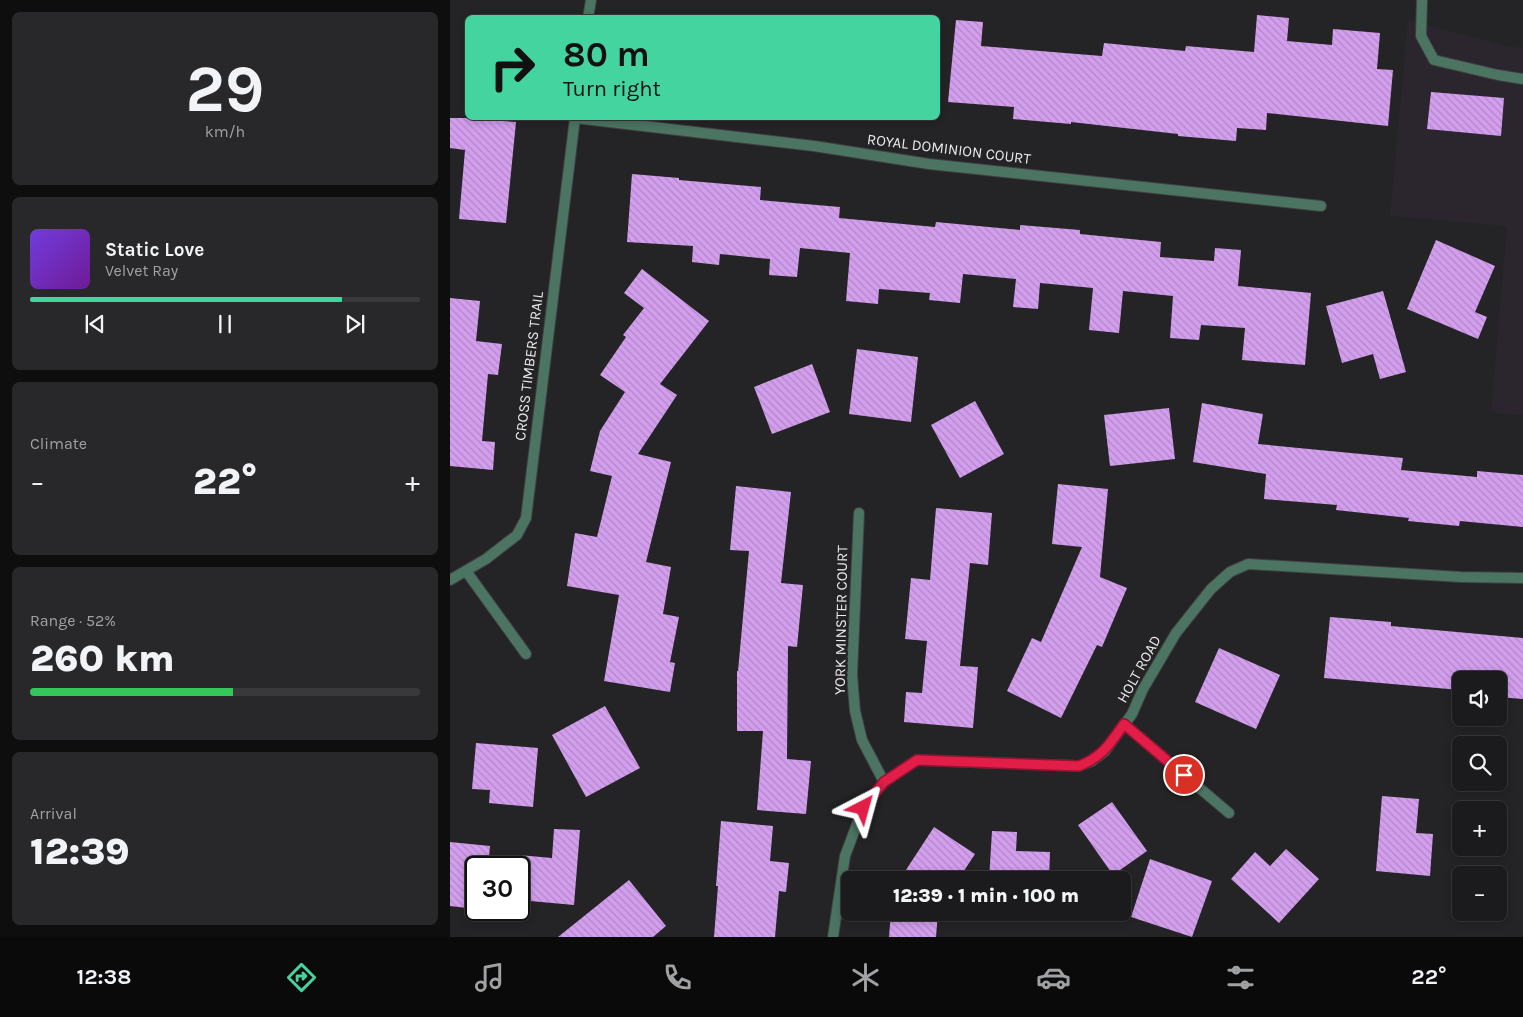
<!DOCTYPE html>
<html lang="en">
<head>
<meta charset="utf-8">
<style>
  :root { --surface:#1b1a1c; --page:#282729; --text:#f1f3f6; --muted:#a0a1a3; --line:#39383b; --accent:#43d4a0 }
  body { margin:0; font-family:Karla,sans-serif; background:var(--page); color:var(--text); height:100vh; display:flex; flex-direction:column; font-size:19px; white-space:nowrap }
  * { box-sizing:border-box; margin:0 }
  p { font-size:16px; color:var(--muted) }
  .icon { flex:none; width:28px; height:28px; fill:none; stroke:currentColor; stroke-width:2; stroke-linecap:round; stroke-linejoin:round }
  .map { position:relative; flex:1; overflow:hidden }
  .drawer { display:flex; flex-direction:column; gap:12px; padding:12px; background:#0f0e0f; width:450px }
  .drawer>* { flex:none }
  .hud { position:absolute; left:15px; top:15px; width:475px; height:105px; border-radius:8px; box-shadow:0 2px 8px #0003,0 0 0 1px var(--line); background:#43d4a0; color:#111; overflow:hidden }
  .fabs { position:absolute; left:1002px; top:671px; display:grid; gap:10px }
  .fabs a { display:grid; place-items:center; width:55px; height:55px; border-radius:8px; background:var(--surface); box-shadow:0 2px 8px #0003,0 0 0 1px var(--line); font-size:25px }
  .speed { position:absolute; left:15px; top:856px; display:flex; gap:10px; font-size:25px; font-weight:700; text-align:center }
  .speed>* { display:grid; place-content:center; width:65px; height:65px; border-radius:50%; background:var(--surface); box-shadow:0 2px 8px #0003,0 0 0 1px var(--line); line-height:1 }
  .speed .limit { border:2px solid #111; border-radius:8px; background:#fff; color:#111 }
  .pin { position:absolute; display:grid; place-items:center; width:42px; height:42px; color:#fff; margin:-21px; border:2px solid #fff; border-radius:50%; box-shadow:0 1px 5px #0007 }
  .me { position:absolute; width:55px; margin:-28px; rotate:39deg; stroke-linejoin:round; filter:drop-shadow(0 0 4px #0008) }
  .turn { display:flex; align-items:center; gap:18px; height:105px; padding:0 15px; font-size:22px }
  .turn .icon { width:65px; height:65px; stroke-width:2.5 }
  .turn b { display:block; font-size:35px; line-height:42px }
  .big { font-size:38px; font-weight:800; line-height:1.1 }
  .drawer .widget { flex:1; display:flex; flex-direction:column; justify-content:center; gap:8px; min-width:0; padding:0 18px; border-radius:8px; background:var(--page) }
  .drawer .dial { align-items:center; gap:0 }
  .dial b { font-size:65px; line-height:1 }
  .song { display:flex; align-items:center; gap:15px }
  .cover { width:60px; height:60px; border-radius:8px; background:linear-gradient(135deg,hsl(260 70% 55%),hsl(280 70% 35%)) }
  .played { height:5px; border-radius:2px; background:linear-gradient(90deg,var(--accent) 80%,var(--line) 80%) }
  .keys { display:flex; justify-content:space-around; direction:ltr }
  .heat { display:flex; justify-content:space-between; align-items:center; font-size:28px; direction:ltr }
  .charge { height:8px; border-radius:4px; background:linear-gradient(90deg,#34c759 52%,var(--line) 0) }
  .trip { position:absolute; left:391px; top:871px; width:290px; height:50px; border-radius:8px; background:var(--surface); box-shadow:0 2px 8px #0003,0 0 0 1px var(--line); font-weight:800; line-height:50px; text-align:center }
  .dock { display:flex; height:80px; justify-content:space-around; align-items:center; background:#0b0a0b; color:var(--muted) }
  .dock .icon { width:35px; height:35px }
  .dock .on { color:var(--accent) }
  .dock b { font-size:22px; color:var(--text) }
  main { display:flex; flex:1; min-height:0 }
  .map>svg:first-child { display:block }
  .built { fill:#2b262e }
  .building { fill:url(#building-back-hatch) }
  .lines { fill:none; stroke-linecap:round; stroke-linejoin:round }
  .lane-casing { stroke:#403f41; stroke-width:12 }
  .street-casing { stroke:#403f41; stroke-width:12 }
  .lane { stroke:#4b7462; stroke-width:10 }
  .street { stroke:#4b7462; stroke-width:10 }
  .route-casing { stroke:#92132f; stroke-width:12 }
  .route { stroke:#e11d48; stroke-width:9 }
  .labels { text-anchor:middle; stroke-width:5; stroke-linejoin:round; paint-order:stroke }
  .street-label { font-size:15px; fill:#eae9eb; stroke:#242325 }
</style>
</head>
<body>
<main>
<section class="drawer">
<div class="widget dial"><b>29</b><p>km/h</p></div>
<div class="widget">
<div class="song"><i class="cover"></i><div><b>Static Love</b><p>Velvet Ray</p></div></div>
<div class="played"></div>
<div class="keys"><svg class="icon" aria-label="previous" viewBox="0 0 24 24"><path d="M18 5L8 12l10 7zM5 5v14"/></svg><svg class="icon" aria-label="pause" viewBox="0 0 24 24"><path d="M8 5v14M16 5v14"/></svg><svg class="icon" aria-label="next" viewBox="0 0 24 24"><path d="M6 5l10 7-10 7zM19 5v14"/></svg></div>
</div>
<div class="widget"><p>Climate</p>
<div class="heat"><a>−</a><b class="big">22°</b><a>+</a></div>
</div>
<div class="widget"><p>Range · 52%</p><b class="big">260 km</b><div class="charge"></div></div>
<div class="widget"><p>Arrival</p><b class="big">12:39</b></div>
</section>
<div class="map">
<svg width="1073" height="937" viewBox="0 0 1073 937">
  <defs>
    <pattern id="building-back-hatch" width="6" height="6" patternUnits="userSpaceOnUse" patternTransform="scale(1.25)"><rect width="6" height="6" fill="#d39eee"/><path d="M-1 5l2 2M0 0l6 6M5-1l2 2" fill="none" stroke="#b088c4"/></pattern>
  </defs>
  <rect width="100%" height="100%" fill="#242325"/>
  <path class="built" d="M958,20L1057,46L1073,48V415L1041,412L1057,226L940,216Z"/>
  <g class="building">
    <path d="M807,15L839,18L837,41L882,45L883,29L930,33L927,69L943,70L938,126L817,113L816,130L787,128L786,141L728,136V134L621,122V124L563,119L564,107L498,102L506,20L533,22L531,46L652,56L654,43L735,51L736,46L804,52Z"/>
    <path d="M981,92L1054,98L1051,136L977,129Z"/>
    <path d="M0,118H40V120L66,122L56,223L9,219L15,150L0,148Z"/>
    <path d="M182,174L229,178V180L311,187L310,200L390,207L389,218L485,227L486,222L570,230V225L630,230V234L711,242L710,257L764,261L765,248L791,250L788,286L861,293L855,365L792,360L795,328L751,325L749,340L720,338L723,296L673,291L669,333L639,330L643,288L590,283L588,309L563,307L566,279L513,274L510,303L479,300L480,293L429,289L428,304L396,301L400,253L350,248L347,277L319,275L320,259L270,254L269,265L242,262L243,246L177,242Z"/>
    <path d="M986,240L1045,266L1025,312L1037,317L1028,339L957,309Z"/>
    <path d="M192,269L259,321L210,384L227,395L188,454L221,462L196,562L221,567L213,614L229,617L220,662L225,663L220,692L154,681L169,595L117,586L125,533L147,537L162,476L140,471L150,431L175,392L150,375L176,337L173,335L194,308L174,293Z"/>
    <path d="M933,291L956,372L930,379L923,354L892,363L876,306Z"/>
    <path d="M0,298L30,301L26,341L52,344L48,375L38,374L32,441L45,442L43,470L0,466Z"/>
    <path d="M407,349L468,357L461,422L399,414Z"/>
    <path d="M362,364L380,412L322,434L304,387Z"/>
    <path d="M525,401L554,454L510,478L481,425Z"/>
    <path d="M752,403L813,414L808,444L953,458L951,470L1027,477V471L1073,475V527L1010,521L1009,526L958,521L959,518L886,510L887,505L814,499L816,474L743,462Z"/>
    <path d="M719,408L725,459L660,466L654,415Z"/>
    <path d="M608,484L658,489L650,577L677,588L652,647L647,645L611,718L557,691L582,638L591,642L632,547L602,544Z"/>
    <path d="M286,486L341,492L331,583L353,585L347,647L338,646L337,759L361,761L356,814L307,810L313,731H287V671H288L299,551L280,550Z"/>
    <path d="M486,508L542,513L538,565L520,563L510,666L528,667L523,728L454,722L456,692L472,693L477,641L455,639L461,578L480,580Z"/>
    <path d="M880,617L941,622V626L1073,638V699L1049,697V680H1011L1010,690L874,678Z"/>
    <path d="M769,648L830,675L806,729L745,702Z"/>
    <path d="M155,706L190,768L136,797L102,735Z"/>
    <path d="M26,743L88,748L83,807L39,803L40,790L22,789Z"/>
    <path d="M932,796L969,799L966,833L983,834L980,876L926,871Z"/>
    <path d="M662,802L697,851L663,875L628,825Z"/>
    <path d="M271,821L323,826L320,861L339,863L336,892L329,891L325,937H264L268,886H266Z"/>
    <path d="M484,827L525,854L508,880H458L452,876Z"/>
    <path d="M104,829L130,830L124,905L69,900V855L102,858Z"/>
    <path d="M542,831L567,832L566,851L600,852L599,880H539Z"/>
    <path d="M0,842L40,846L38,868H26V909L0,906Z"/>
    <path d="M836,849L869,879L829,923L781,879L805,852L820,866Z"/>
    <path d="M700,859L762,881L742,937L681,917Z"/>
    <path d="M179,880L216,926L203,937H108Z"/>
    <path d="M441,912H488L486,937H439Z"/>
  </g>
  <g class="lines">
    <g class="lane-casing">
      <g id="lane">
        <path d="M972,0L971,36L984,60L1048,75L1073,79"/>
        <path d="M674,724L779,813"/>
      </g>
    </g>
    <g class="street-casing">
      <g id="street">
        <path d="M138,18L141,0"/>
        <path d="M125,118L364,146L479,164L871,206"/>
        <path d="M409,513L402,675L405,711L412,740L434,782"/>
        <path d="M16,571L76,654"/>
        <path d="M0,580L36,559L67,535L76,518L125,118"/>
        <path d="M383,937L395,856L413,808L434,782L467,760L629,766L642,761L655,751L682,714L693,689L726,633L761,589L780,572L798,564L1011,577L1073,578"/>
      </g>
    </g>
    <use href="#lane" class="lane"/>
    <use href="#street" class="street"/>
  </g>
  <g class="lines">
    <g class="route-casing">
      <path id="route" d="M413,808L434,782L467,760L629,766C652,757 660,744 674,724L734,775"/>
    </g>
    <use href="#route" class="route"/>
  </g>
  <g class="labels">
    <g class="street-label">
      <text transform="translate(499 149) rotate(7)" y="5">ROYAL DOMINION COURT</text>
      <text transform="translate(79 366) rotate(-83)" y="5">CROSS TIMBERS TRAIL</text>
      <text transform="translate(391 620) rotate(-89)" y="5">YORK MINSTER COURT</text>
      <text transform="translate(689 669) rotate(-61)" y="5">HOLT ROAD</text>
    </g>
  </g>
</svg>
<div class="fabs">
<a><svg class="icon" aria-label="sound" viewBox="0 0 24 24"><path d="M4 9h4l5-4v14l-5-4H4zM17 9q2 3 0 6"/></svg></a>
<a><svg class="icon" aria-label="search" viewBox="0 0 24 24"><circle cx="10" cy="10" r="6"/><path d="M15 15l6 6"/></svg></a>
<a>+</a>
<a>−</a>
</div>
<div class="speed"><div class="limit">30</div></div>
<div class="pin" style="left:734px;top:775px;background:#d93025"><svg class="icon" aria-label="arrive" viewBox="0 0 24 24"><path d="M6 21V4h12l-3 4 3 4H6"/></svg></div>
<svg class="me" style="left:413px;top:808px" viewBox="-20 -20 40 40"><path d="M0-17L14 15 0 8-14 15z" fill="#e11d48" stroke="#fff" stroke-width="4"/></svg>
<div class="trip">12:39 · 1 min · 100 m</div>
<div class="hud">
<div class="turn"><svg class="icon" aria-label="right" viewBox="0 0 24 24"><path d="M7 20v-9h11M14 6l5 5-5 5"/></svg><div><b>80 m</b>Turn right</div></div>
</div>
</div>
</main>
<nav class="dock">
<b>12:38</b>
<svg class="icon on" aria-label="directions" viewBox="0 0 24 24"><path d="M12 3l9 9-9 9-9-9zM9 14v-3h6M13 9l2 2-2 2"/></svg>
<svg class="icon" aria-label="music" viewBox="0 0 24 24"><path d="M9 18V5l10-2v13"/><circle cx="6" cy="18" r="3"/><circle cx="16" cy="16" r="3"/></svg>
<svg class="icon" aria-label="phone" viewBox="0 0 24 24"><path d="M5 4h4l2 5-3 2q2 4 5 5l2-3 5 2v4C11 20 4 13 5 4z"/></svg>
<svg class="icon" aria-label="climate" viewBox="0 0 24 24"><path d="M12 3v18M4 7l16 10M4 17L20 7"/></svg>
<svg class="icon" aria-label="car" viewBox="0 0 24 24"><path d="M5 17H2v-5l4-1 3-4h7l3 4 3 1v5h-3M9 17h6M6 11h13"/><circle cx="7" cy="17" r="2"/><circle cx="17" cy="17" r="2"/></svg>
<svg class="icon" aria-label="filters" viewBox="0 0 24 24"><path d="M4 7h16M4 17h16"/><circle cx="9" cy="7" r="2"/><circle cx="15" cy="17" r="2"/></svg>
<b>22°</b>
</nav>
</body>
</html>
